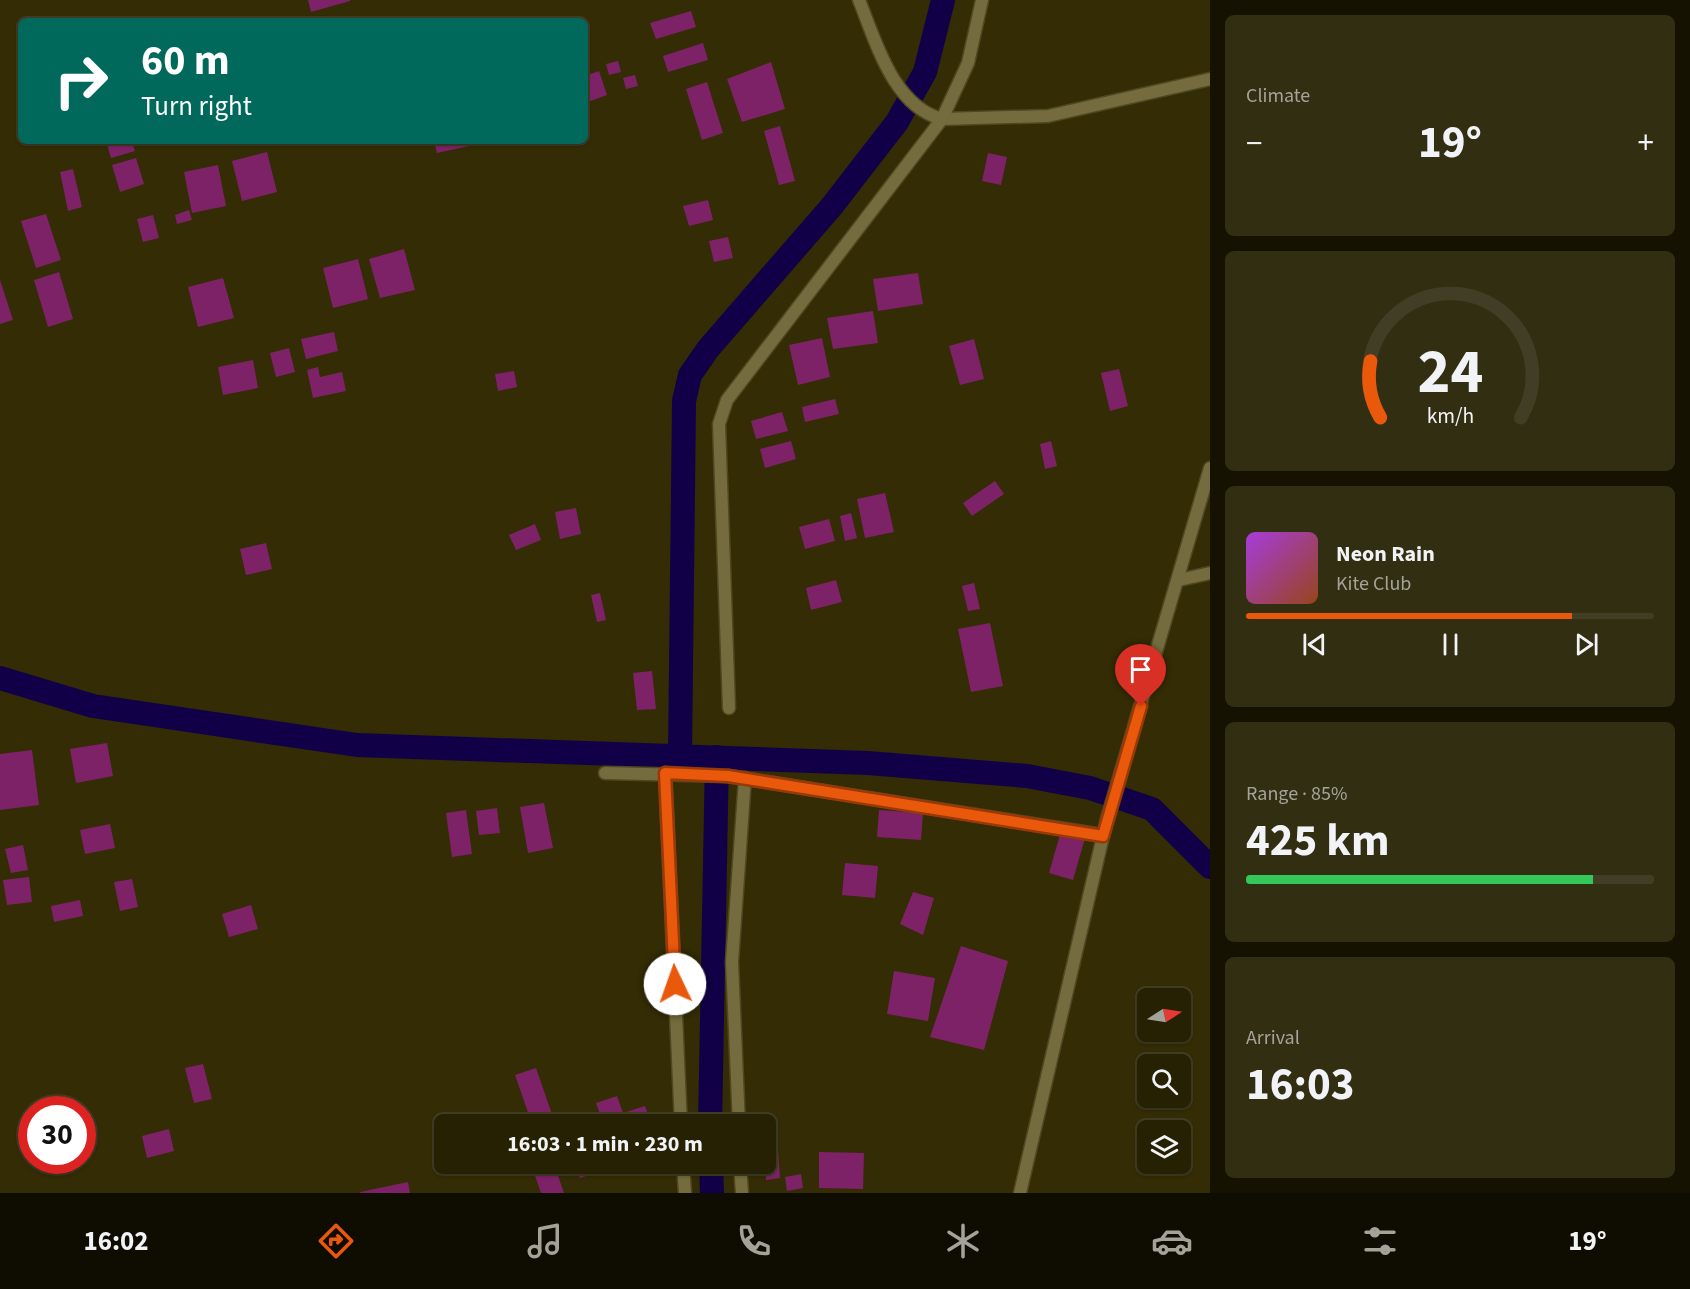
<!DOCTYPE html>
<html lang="en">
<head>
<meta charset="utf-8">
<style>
  :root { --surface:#262103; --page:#322e12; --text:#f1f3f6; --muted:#a4a39a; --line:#423e25; --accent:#ea580c }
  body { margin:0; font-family:"Source Sans 3",sans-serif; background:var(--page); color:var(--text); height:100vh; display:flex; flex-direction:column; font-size:22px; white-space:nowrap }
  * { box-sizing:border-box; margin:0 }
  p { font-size:20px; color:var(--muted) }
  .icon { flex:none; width:33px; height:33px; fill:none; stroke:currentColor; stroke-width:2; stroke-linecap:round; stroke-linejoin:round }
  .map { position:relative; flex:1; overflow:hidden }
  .drawer { display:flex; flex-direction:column; gap:15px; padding:15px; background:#151202; width:480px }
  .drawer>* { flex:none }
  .guide { position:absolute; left:18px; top:18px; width:570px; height:126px; border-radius:9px; box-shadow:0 2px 4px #0004,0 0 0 2px var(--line); background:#00695c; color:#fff; overflow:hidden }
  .needle { width:39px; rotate:78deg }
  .fabs { position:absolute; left:1137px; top:988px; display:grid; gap:12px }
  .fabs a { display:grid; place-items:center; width:54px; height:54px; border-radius:9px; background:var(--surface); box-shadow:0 2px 4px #0004,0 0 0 2px var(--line); font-size:30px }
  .speed { position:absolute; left:18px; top:1096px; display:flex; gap:12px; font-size:30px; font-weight:700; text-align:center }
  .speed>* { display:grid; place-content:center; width:78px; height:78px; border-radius:50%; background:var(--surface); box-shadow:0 2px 4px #0004,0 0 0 2px var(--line); line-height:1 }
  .speed .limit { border:9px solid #d22; background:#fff; color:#111 }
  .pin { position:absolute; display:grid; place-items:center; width:51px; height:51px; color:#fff; margin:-62px -26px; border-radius:50% 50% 50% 0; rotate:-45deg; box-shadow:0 0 6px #0007 }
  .pin .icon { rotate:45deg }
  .me { position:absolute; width:66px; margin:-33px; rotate:357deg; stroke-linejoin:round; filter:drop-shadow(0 0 4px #0008) }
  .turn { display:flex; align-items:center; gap:21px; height:126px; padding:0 24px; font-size:27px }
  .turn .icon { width:78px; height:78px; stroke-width:2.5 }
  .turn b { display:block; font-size:42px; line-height:51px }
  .big { font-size:45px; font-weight:700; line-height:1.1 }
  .drawer .tile { flex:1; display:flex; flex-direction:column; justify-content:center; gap:9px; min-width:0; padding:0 21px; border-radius:9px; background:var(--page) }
  .drawer .dial { align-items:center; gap:0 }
  .dial svg { height:156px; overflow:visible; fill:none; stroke:var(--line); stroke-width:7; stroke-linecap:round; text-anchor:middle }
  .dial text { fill:var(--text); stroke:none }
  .song { display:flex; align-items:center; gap:18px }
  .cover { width:72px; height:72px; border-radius:9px; background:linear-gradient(135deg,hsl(280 70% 55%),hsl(20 70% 35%)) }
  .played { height:6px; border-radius:3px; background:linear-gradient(90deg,var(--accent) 80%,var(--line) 80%) }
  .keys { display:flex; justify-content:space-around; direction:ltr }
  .heat { display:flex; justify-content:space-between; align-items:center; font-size:33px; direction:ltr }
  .charge { height:9px; border-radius:4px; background:linear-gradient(90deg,#34c759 85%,var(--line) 0) }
  .trip { position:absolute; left:434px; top:1114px; width:342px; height:60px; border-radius:9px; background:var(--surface); box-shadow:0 2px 4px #0004,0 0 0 2px var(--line); font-weight:700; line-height:60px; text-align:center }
  .tab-bar { display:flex; height:96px; justify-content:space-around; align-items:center; background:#0f0d01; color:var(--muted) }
  .tab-bar .icon { width:42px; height:42px }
  .tab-bar .active { color:var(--accent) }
  .tab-bar b { font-size:27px; color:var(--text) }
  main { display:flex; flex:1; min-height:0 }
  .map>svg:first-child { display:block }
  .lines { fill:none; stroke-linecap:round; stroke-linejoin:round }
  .canal { stroke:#110047; stroke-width:24 }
  .building { fill:#7e2267 }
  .minor-casing { stroke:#4e4720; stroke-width:15 }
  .tertiary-casing { stroke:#4e4720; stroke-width:15 }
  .minor { stroke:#746c3e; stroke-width:12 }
  .tertiary { stroke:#746c3e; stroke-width:12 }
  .route-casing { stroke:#983908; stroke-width:15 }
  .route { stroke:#ea580c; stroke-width:10 }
</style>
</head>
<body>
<main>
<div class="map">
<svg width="1210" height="1193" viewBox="0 0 1210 1193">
  <rect width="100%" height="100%" fill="#332c04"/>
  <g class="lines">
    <g class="canal">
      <path d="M0,678L93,706L357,745L868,763L1027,776L1090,788L1152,809L1210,867"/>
      <path d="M680,755L684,401L690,375L708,349L832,206L897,122L925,72L943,0"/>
      <path d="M710,1125L717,757"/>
      <path d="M711,1164L712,1193"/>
    </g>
  </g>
  <g class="building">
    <path d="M308,0H350V1L311,12Z"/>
    <path d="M691,11L696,27L656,39L650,23Z"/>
    <path d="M703,43L708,60L668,72L663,56Z"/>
    <path d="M618,61L621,72L609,75L606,64Z"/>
    <path d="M771,62L785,109L742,122L727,79Z"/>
    <path d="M599,71L607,95L585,103V76Z"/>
    <path d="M635,75L638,86L626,89L623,78Z"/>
    <path d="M707,82L723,133L702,140L686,89Z"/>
    <path d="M780,126L795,181L779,185L764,131Z"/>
    <path d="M106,141H132L135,151L111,158Z"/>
    <path d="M434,141H473L474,145L437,153Z"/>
    <path d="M267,152L277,192L242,201L232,161Z"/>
    <path d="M988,153L1007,157L1001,185L982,181Z"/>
    <path d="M136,158L144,184L120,192L112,165Z"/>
    <path d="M218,165L226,206L192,213L184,172Z"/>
    <path d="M73,169L82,207L68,211L60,172Z"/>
    <path d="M708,200L713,220L689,226L683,206Z"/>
    <path d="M189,210L192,220L177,224L175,215Z"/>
    <path d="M46,214L61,260L36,268L21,221Z"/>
    <path d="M153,215L159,238L143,242L137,219Z"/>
    <path d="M728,237L733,258L714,262L709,241Z"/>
    <path d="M404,249L415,290L380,298L369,259Z"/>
    <path d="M358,259L368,299L333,308L323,268Z"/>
    <path d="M59,272L73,319L48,327L34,280Z"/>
    <path d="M918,273L923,304L878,311L873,279Z"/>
    <path d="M223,278L234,318L198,327L188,287Z"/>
    <path d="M0,280L13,320L0,324Z"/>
    <path d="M873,311L878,343L833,349L827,318Z"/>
    <path d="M334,332L338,351L306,359L301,339Z"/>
    <path d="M822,338L830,377L798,385L789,345Z"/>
    <path d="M974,339L984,379L960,385L949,346Z"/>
    <path d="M289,348L295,372L276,377L270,353Z"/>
    <path d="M253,360L258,388L223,395L218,367Z"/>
    <path d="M318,367L320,377L342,372L346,391L313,398L307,370Z"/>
    <path d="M1119,369L1128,406L1110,411L1101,373Z"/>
    <path d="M514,371L517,387L498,391L495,374Z"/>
    <path d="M835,399L839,414L805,422L802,407Z"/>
    <path d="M782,412L788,431L756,439L751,421Z"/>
    <path d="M791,441L796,459L765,468L760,449Z"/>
    <path d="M1051,441L1057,466L1045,469L1040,444Z"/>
    <path d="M995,481L1004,494L972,516L963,503Z"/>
    <path d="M885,493L894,532L865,538L857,499Z"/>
    <path d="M576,508L581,534L560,539L555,512Z"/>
    <path d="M851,513L857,538L845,541L840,516Z"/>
    <path d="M829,519L835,541L805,549L799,527Z"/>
    <path d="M535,524L541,540L516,550L509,535Z"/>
    <path d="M266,543L272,569L246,575L240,549Z"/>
    <path d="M836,580L842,602L811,610L806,588Z"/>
    <path d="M974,583L980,609L968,611L962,586Z"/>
    <path d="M600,593L606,620L597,622L591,595Z"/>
    <path d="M990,623L1003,686L971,692L958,629Z"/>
    <path d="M652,671L656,709L637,710L633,673Z"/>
    <path d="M107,743L113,776L76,783L70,749Z"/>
    <path d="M32,750L39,805L0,810V754Z"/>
    <path d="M544,803L553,848L528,853L520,807Z"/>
    <path d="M497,808L500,833L479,835L476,811Z"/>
    <path d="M466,810L472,854L452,857L446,813Z"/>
    <path d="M879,810L923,813L921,840L877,837Z"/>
    <path d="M110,824L115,848L85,854L80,830Z"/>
    <path d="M1061,831L1085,838L1073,880L1049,873Z"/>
    <path d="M23,845L28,870L11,873L5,849Z"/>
    <path d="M845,863L878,866L875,898L842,895Z"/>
    <path d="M29,877L32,902L7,905L3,880Z"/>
    <path d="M132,879L138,907L120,911L114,882Z"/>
    <path d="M913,892L934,898L923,935L900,924Z"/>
    <path d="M80,900L83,916L54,922L51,906Z"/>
    <path d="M251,905L258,929L229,937L222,914Z"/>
    <path d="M961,946L1008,961L984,1050L930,1037Z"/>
    <path d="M894,971L935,978L928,1021L887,1014Z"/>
    <path d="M203,1064L212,1099L194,1103L185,1068Z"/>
    <path d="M536,1068L553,1117L532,1124L515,1075Z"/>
    <path d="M617,1096L623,1113L645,1106L652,1125H604L596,1103Z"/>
    <path d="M169,1129L174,1151L147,1158L142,1136Z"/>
    <path d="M778,1149L780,1178L766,1180L765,1150Z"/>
    <path d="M819,1152L864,1153L863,1189L819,1188Z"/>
    <path d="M541,1164H554L564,1193H541L532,1167Z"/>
    <path d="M575,1164H599L601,1171L580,1178Z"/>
    <path d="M801,1174L803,1188L787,1191L785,1177Z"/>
    <path d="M408,1182L410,1193H360V1192Z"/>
  </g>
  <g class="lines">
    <g class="minor-casing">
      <g id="minor">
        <path d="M859,0C876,42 893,106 942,119L1048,116L1210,79"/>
        <path d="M1179,580L1210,573"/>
        <path d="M729,708L719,424L727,400L942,119L968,63L982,0"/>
        <path d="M605,773L728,776L1103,835"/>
        <path d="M665,773L681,1125"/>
        <path d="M739,1125L732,962L745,778"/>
        <path d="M683,1164L685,1193"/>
        <path d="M740,1164L742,1193"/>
      </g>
    </g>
    <g class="tertiary-casing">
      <path id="tertiary" d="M1020,1193L1107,819L1210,468"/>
    </g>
    <use href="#minor" class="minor"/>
    <use href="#tertiary" class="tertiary"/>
  </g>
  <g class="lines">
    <g class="route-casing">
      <path id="route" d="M675,984L665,773L728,776L1103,836L1141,706"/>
    </g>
    <use href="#route" class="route"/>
  </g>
</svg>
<div class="fabs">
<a><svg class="needle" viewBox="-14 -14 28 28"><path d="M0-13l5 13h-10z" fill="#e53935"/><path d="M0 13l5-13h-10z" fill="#a4a39a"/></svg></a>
<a><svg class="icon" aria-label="search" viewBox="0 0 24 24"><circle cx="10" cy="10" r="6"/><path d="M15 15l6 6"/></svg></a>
<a><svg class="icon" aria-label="layers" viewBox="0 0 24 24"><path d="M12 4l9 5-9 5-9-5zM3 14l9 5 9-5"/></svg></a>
</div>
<div class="speed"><div class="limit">30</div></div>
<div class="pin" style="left:1141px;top:706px;background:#d93025"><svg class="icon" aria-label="arrive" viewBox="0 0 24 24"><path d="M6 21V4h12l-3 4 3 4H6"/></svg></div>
<svg class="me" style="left:675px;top:984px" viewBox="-20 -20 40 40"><circle r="19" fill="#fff"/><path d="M0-13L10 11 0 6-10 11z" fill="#ea580c"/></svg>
<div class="trip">16:03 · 1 min · 230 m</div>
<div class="guide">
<div class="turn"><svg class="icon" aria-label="right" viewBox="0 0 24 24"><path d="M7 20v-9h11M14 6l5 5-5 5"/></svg><div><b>60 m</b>Turn right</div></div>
</div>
</div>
<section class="drawer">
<div class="tile"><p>Climate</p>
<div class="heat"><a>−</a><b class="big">19°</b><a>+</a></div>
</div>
<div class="tile dial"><svg viewBox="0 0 100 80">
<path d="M14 69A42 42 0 1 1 86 69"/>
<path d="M14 69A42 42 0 0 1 9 40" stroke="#ea580c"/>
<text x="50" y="56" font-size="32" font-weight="700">24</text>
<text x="50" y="72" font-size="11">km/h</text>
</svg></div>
<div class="tile">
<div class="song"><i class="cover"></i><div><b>Neon Rain</b><p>Kite Club</p></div></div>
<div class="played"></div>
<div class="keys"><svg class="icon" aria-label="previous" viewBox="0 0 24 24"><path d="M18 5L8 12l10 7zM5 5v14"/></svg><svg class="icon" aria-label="pause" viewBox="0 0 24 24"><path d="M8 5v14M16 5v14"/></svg><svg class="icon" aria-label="next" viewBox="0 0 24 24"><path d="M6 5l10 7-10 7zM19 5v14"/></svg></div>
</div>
<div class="tile"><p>Range · 85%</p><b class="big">425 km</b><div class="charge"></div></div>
<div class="tile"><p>Arrival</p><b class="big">16:03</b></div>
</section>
</main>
<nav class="tab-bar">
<b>16:02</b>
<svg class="icon active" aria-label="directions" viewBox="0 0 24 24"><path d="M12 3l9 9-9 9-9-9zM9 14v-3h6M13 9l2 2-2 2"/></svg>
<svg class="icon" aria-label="music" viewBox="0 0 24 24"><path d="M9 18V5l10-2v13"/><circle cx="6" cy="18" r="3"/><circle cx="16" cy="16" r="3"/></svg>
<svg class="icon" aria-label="phone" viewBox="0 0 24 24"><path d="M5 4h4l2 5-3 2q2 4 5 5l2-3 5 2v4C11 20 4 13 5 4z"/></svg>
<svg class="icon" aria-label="climate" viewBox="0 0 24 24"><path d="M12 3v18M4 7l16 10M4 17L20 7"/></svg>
<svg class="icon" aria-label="car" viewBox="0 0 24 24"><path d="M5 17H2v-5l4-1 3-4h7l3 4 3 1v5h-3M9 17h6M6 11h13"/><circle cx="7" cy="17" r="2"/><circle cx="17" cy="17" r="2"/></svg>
<svg class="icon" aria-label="filters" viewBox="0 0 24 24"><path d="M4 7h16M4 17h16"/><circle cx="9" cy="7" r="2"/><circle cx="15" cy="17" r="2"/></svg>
<b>19°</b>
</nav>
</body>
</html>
